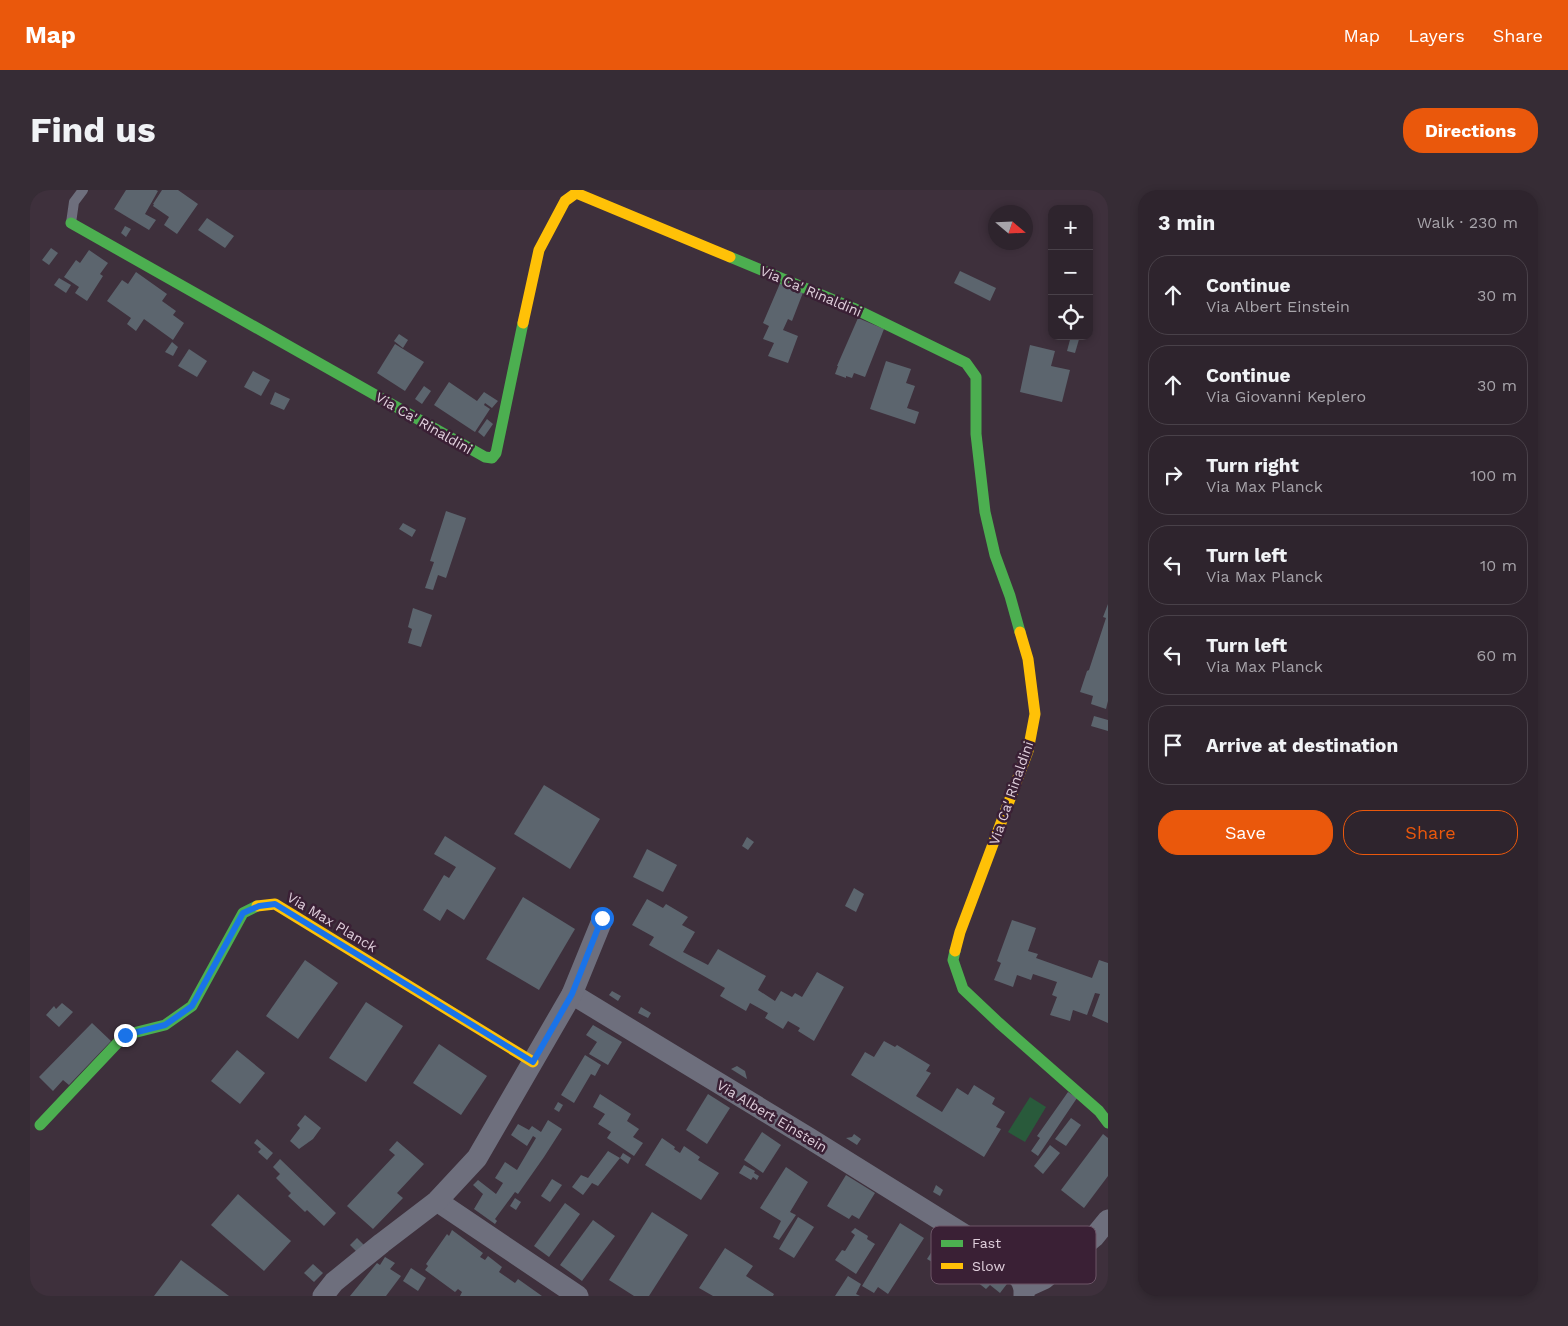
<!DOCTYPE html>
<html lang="en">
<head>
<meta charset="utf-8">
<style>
  body { margin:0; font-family:"Work Sans",sans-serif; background:#362c35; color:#f1f3f6 }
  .controls { position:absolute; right:15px; top:15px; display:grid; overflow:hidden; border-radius:10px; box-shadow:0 2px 8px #0003 }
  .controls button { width:45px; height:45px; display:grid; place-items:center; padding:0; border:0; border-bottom:1px solid #494149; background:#2e242d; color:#f1f3f6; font:25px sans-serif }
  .compass { position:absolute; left:958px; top:15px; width:45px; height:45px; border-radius:50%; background:#2e242d; box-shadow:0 2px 8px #0003; rotate:109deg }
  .stop { position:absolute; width:15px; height:15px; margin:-11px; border:4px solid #1a73e8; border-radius:50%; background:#fff }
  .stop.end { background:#1a73e8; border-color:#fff; box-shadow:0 1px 5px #0008 }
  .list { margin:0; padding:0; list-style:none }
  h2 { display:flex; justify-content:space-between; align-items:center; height:65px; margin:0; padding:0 20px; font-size:21px }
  h2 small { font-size:16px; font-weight:400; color:#a7a4aa }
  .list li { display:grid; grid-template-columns:32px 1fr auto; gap:15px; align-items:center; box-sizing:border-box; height:80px; margin:0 10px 10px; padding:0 10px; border:1px solid #494149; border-radius:20px }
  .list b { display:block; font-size:19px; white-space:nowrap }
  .list p { margin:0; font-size:16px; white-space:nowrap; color:#a7a4aa }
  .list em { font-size:16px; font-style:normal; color:#a7a4aa }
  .actions { display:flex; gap:10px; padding:15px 20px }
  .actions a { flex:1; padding:11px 0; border:1px solid #ea580c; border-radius:20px; text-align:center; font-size:18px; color:#ea580c }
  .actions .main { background:#ea580c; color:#fff }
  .icon { flex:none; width:28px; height:28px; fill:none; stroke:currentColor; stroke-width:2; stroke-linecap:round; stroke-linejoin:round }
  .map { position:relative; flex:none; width:1078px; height:1106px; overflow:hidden; border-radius:20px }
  header { display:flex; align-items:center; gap:30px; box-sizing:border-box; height:70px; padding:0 25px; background:#ea580c; color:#fff }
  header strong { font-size:24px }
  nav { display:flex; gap:28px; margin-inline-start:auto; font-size:18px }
  .intro { display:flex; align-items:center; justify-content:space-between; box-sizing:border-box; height:120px; padding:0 30px }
  h1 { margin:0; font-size:35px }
  .button { padding:12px 22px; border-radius:20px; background:#ea580c; color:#fff; font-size:18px; font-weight:700 }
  main { display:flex; gap:30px; padding:0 30px }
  aside { flex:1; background:#2e242d; border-radius:20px; box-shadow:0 2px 8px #0003 }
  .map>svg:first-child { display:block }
</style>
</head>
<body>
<header>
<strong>Map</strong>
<nav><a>Map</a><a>Layers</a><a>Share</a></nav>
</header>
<div class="intro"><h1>Find us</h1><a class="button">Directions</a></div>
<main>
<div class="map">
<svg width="1078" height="1106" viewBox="0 0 1078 1106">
  <rect width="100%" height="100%" fill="#3e303c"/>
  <polygon fill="#295a3b" points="1000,907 1016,917 995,952 978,942"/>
  <g fill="#5c656e">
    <polygon points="96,0 126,0 128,1 115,24 126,30 119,40 84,19"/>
    <polygon points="132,0 148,0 168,14 147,44 134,35 139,27 123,16 124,14 123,14"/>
    <polygon points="177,28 204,46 195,58 168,40"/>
    <polygon points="95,36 101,39 96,47 91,43"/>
    <polygon points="21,58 28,63 19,75 12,70"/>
    <polygon points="59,60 78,73 70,84 73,86 57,111 45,103 49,97 34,87 46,70 50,73"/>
    <polygon points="930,81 966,98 960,111 924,93"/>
    <polygon points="106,82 137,104 132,111 146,121 143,125 154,133 143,150 114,129 106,141 97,134 101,128 77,111 92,90 98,94"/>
    <polygon points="29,88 41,95 36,103 24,95"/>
    <polygon points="751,91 774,100 762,131 758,129 753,140 768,146 758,173 738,166 744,153 733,149 739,136 733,133"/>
    <polygon points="828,128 854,139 835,187 824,183 822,188 816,186 816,188 805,184 808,176 807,176"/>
    <polygon points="369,144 378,150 373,158 364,151"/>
    <polygon points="1041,146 1050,146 1045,163 1037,161"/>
    <polygon points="142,152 148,157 143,166 135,162"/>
    <polygon points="365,154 394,172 375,201 347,183"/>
    <polygon points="1000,155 1025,161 1021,176 1040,180 1032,212 990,202"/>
    <polygon points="159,159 177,171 167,187 148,176"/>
    <polygon points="856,171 881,179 876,193 885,196 877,218 889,222 885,234 840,219"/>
    <polygon points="223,181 240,190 231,206 214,197"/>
    <polygon points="419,192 447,211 454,202 468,211 462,218 455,213 454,215 460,219 445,242 404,215"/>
    <polygon points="394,196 401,201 392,214 385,209"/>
    <polygon points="245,202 260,209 254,220 240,214"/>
    <polygon points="457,229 463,234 454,247 448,242"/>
    <polygon points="416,321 436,328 416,388 408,385 403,400 395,398 404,372 400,371"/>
    <polygon points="373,333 386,340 382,347 369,339"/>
    <polygon points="1078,414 1078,511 1076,519 1061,514 1063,506 1050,502 1057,481 1059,480 1076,428 1073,427"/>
    <polygon points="383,418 402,425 391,457 378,453 382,439 378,437"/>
    <polygon points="1064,526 1078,530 1078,541 1061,536"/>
    <polygon points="514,595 570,629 540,679 484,644"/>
    <polygon points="415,646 466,678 434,730 417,719 410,731 393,720 414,685 419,688 426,677 404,664"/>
    <polygon points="717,647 724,652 718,660 712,656"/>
    <polygon points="617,659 647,675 633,702 603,687"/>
    <polygon points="824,698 834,704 826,722 815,716"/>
    <polygon points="493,707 545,739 509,800 456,769"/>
    <polygon points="617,709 633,718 636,714 658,727 652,735 665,742 653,762 678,775 688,759 736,786 728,800 745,811 751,801 762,807 765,803 772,807 787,782 814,797 784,851 768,841 770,838 758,831 753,839 735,828 738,823 720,813 716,821 690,806 695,798 619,755 624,747 602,735"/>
    <polygon points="982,730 1006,738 998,761 1008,764 1006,768 1062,788 1069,770 1078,773 1078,833 1062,826 1070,804 1065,803 1057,825 1043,820 1040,831 1020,825 1027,807 1022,805 1027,792 1003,784 1001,790 987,785 983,797 964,790 971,773 967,771"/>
    <polygon points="275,770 308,793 268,849 236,826"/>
    <polygon points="582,801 591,806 588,811 579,805"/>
    <polygon points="336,812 373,836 336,892 299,868"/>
    <polygon points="32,813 43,822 29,837 16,825 24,816 26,819"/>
    <polygon points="611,817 621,823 618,828 608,823"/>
    <polygon points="62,833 81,851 39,895 33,890 23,901 9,887"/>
    <polygon points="563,835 592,852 578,875 559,864 567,852 556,845"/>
    <polygon points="854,851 865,857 867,855 900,875 896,881 901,883 886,906 912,922 927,898 938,905 944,895 965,908 962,914 975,922 966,937 971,939 954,967 821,885 835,862 844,867"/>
    <polygon points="409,854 457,886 431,925 383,893"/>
    <polygon points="207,860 235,883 210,914 181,891"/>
    <polygon points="555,865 571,875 565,886 561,884 544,913 531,905"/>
    <polygon points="707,876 715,881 717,889 701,879"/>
    <polygon points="1038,902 1047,908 1008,966 1001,961 1010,948 1007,946"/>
    <polygon points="570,904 601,924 597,931 609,939 603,947 613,953 604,966 577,948 581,942 568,934 575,924 563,917"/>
    <polygon points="678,904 700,918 677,954 656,940"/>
    <polygon points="528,912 533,915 529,922 524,919"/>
    <polygon points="275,925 291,938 283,949 269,959 260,951 270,938 267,935"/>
    <polygon points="1041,928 1051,935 1036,956 1025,949"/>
    <polygon points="518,930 532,939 514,967 488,1004 485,1002 465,1029 467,1031 465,1034 444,1019 453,1004 443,995 448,990 466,1004 473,993 465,988 475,972 487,980 506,948 503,946 497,956 481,945 488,934 499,940 502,936 511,942"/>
    <polygon points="732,942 751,955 733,983 714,970"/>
    <polygon points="824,944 831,949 827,955 816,948 822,947"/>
    <polygon points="1073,944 1078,948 1078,986 1054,1018 1031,1000"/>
    <polygon points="632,948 645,957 644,959 650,963 654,956 670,967 668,970 689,983 671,1010 615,975"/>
    <polygon points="227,949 243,963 237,970 228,962 231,959 224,953"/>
    <polygon points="367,951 394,974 367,1003 373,1008 343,1039 317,1016 365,965 359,960"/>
    <polygon points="1020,955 1030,963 1013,984 1004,976"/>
    <polygon points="578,961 590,968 568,996 562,993 553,1005 542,997 551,985 558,988"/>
    <polygon points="593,963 601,968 598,974 590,968"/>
    <polygon points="250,969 306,1023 294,1036 277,1020 275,1022 258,1006 261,1003 246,988 250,984 243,977"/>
    <polygon points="714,975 725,981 724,983 729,986 727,990 723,987 721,990 709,983"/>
    <polygon points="756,977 778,992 760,1022 766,1025 749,1050 743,1047 751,1031 730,1018"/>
    <polygon points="816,985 845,1003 829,1029 822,1025 819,1029 797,1016"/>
    <polygon points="522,989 532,995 520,1012 511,1006"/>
    <polygon points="906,995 913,1000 910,1006 903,1002"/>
    <polygon points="208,1004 261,1051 234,1081 181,1035"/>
    <polygon points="485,1008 491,1012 486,1020 480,1016"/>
    <polygon points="535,1013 550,1024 519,1067 504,1056"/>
    <polygon points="622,1022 658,1045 619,1106 604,1106 579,1090"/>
    <polygon points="768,1027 784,1037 764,1068 749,1059"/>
    <polygon points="563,1030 585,1046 552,1091 530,1075"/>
    <polygon points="870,1033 894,1048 858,1104 848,1097 844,1103 832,1096"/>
    <polygon points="825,1038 838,1046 837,1049 845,1054 826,1084 805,1070 812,1060 815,1061 825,1045 821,1042"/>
    <polygon points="422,1040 453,1063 450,1067 455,1070 458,1066 472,1077 469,1082 485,1093 488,1089 512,1106 430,1106 432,1102 428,1099 425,1102 395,1080 398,1076 396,1074 417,1044 419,1046"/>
    <polygon points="327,1048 337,1058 330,1065 320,1055"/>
    <polygon points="906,1055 923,1066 914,1079 897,1069"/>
    <polygon points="934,1056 980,1090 970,1103 960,1095 956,1099 937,1084 932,1089 922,1081 933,1067 928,1064"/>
    <polygon points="695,1058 723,1076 716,1086 744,1104 743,1106 683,1106 669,1098"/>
    <polygon points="355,1067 365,1073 360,1079 371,1086 356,1106 320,1106 347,1073 350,1075"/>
    <polygon points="151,1070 199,1106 124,1106"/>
    <polygon points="283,1074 293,1083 284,1092 274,1083"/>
    <polygon points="381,1078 396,1088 388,1101 373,1091"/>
    <polygon points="818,1086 831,1094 826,1104 830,1106 805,1106"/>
  </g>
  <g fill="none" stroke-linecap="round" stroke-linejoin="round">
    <polyline stroke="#6e6f7d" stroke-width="10" points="41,33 44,12 53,0"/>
    <g stroke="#6e6f7d" stroke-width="21">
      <polyline points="542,804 779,948 938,1047 984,1083 991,1090 994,1098 994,1106"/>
      <polyline points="407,1011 548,1106"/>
      <polyline points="994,1098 1014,1089 1064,1047 1078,1030"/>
      <polyline points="293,1106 304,1092 352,1053 407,1011 447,968 542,804 573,728"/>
    </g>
    <g stroke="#4caf50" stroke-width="11">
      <polyline points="41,33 455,267 462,268 466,263 493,133"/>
      <polyline points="700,67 823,118 936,173 946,187 946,244 955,322 965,365 980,406 990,442"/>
      <polyline points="925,761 923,770 933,799 969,833 1069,921 1078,933"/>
      <polyline points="10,935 95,845 135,835 162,816 213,723 227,716"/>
    </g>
    <g stroke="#ffc107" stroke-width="11">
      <polyline points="493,133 509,60 535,11 546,3 700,67"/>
      <polyline points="227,716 245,714 503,872"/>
      <polyline points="925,761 930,742 998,561 1005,524 998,469 990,442"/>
    </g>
  </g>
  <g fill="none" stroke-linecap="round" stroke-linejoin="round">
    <polyline stroke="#1a73e8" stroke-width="6" points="95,845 135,835 162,816 213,723 229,716 245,714 503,872 542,804 572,728"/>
  </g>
  <g text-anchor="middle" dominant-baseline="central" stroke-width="5" stroke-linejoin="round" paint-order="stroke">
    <g font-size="14" fill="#e0cfdc" stroke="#3a2035">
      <text transform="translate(781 101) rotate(23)">Via Ca' Rinaldini</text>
      <text transform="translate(394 233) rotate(30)">Via Ca' Rinaldini</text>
      <text transform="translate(981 603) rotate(-71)">Via Ca' Rinaldini</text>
      <text transform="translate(302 732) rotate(31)">Via Max Planck</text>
      <text transform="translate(742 926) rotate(31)">Via Albert Einstein</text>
    </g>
  </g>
  <rect x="901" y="1036" width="165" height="58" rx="8" fill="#3a2035" stroke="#6c5567" stroke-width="1"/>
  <rect x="911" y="1050" width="22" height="7" fill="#4caf50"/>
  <rect x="911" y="1073" width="22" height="6" fill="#ffc107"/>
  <g font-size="14" fill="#e0cfdc">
    <text x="942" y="1058">Fast</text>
    <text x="942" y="1081">Slow</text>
  </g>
</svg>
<div class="controls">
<button>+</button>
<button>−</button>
<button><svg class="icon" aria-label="locate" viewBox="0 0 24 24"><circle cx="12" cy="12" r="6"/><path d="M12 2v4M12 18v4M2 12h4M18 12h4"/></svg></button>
</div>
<svg class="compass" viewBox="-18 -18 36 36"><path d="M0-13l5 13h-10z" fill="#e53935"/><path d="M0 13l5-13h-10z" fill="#a7a4aa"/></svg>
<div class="stop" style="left:572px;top:728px"></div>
<div class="stop end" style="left:95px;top:845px"></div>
</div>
<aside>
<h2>3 min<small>Walk · 230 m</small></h2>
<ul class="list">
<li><svg class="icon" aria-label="ahead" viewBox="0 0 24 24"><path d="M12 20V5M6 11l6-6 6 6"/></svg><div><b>Continue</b><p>Via Albert Einstein</p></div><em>30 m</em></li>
<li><svg class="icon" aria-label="ahead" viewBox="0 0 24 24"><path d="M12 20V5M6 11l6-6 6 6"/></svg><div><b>Continue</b><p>Via Giovanni Keplero</p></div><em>30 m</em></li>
<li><svg class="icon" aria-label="right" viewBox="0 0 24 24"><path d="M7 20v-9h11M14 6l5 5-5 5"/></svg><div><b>Turn right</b><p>Via Max Planck</p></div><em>100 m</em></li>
<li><svg class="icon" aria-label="left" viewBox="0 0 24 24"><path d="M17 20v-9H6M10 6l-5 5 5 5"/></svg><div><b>Turn left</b><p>Via Max Planck</p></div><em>10 m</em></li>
<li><svg class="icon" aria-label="left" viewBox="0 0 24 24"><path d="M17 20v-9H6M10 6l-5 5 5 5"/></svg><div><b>Turn left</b><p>Via Max Planck</p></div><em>60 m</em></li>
<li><svg class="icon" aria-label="arrive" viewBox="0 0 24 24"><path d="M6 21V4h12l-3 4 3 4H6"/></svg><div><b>Arrive at destination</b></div></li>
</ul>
<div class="actions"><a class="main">Save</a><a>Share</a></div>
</aside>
</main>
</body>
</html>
